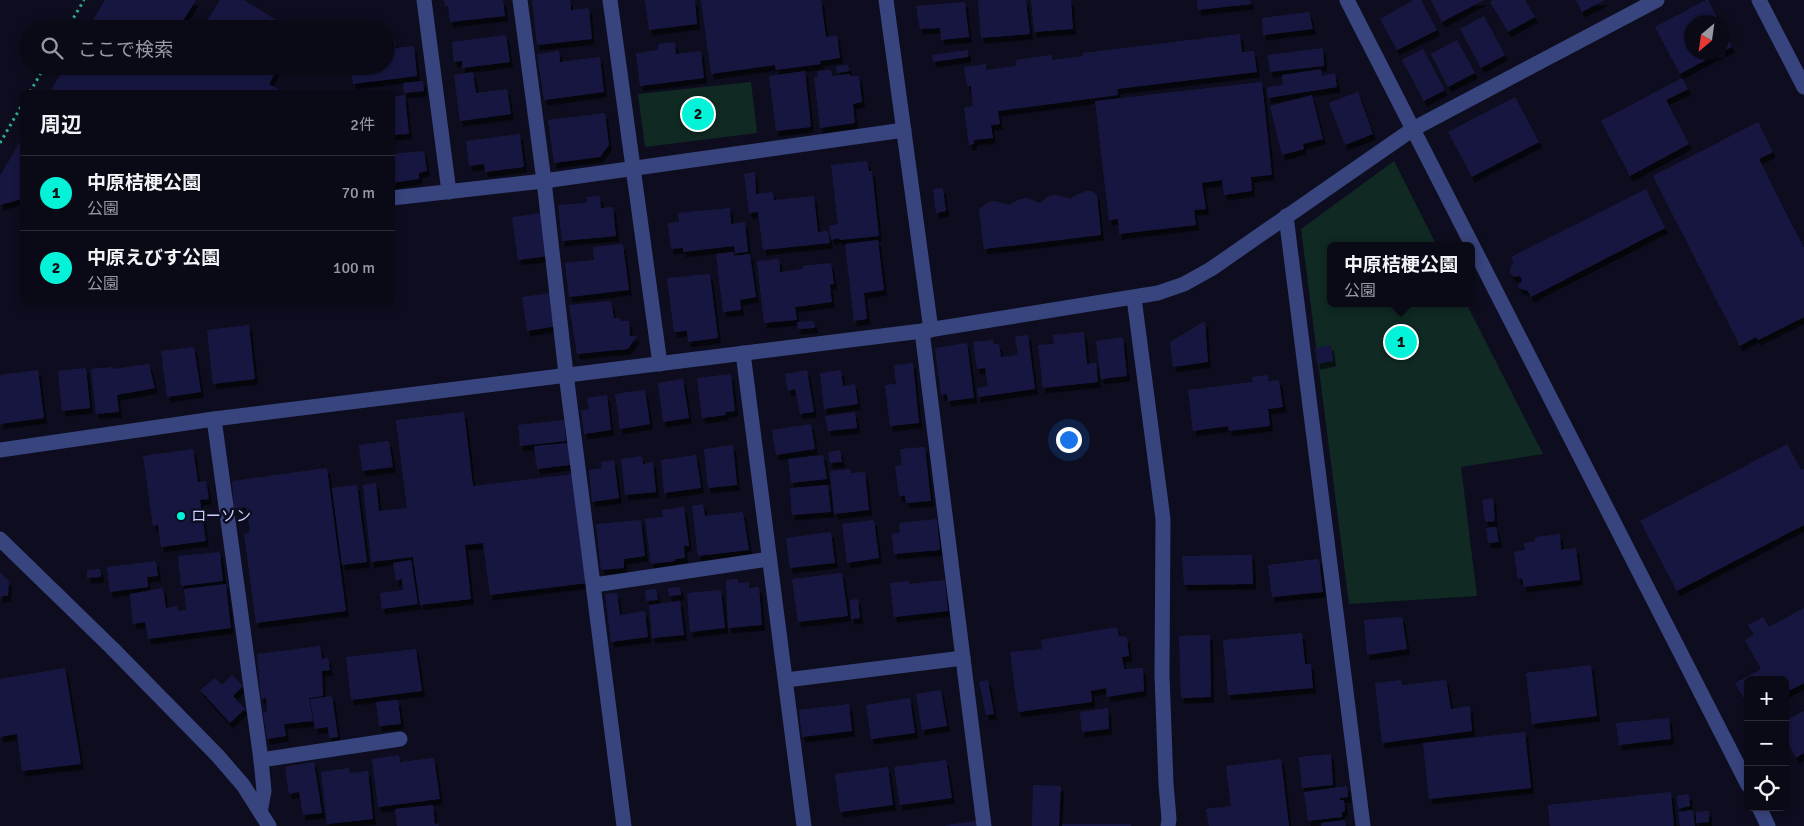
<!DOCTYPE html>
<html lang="ja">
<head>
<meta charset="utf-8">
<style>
  body { margin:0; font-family:Signika,"Noto Sans JP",sans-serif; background:#181824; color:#f1f3f6 }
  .controls { position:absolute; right:15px; bottom:15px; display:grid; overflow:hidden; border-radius:8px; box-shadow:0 2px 8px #0003 }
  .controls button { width:45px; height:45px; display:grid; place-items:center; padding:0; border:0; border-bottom:1px solid #2a2b36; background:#0a0a17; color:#f1f3f6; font:25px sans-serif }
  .compass { position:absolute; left:1684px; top:15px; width:45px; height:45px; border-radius:50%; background:#0a0a17; box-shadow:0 2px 8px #0003; rotate:209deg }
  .you { position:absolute; left:1068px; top:439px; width:18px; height:18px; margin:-12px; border:4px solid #fff; border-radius:50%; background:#1a73e8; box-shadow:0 0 0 8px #1a73e833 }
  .badge { display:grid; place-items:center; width:32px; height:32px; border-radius:50%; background:#04f2d7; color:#111; font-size:16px; font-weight:700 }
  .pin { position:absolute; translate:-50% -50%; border:2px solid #fff; box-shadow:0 1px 5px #0006 }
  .popup { position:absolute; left:1327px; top:242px; width:148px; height:65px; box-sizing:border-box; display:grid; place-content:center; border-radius:8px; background:#0a0a17; filter:drop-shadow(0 1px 4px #0005); font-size:16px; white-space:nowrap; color:#999aa1 }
  .popup b { font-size:19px; color:#f1f3f6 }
  .popup::after { content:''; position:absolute; left:50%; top:100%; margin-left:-10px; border:10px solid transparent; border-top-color:#0a0a17 }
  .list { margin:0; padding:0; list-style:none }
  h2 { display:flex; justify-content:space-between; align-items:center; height:65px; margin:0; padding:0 20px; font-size:21px }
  h2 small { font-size:16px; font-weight:400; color:#999aa1 }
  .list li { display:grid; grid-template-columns:32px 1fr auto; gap:15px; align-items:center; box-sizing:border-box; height:75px; padding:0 20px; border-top:1px solid #2a2b36 }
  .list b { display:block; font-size:19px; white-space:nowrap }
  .list p { margin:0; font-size:16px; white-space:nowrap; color:#999aa1 }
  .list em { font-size:16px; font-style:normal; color:#999aa1 }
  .icon { flex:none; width:28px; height:28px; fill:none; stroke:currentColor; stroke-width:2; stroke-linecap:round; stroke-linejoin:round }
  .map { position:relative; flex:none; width:1804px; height:826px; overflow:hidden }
  .search { position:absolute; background:#0a0a17; box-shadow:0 2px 8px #0003; left:20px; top:20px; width:375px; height:55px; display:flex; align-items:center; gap:12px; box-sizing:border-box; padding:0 18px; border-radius:28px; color:#999aa1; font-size:19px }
  .panel { position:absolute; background:#0a0a17; box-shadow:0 2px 8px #0003; left:20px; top:90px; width:375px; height:215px; border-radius:8px }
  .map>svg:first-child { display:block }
</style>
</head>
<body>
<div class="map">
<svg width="1804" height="826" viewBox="0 0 1804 826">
  <defs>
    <filter id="shadow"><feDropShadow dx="3" dy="5.5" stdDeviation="0" flood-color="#0009"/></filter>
  </defs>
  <rect width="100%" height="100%" fill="#0d0d1f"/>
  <g fill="#102923">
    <polygon points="751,82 757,133 645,147 638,94"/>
    <polygon points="1394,161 1437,246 1331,246 1331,303 1466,303 1543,454 1461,467 1477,596 1349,604 1301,229"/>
  </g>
  <g fill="#19193f" filter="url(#shadow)">
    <polygon points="105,0 196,0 178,29 88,29"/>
    <polygon points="220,0 244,0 291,29 202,29"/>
    <polygon points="444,0 503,0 505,16 450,22 448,6 445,6"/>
    <polygon points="532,0 570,0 571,10 589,8 592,39 537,45"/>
    <polygon points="645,0 695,0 697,24 649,30"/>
    <polygon points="701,0 821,0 826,37 837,35 840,58 820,61 821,64 776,70 775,65 711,74"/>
    <polygon points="978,0 1026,0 1030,34 981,38"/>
    <polygon points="1031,0 1071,0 1073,29 1034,32"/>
    <polygon points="1197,0 1250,0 1251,4 1198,10"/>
    <polygon points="1414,0 1421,0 1437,30 1397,50 1380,19"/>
    <polygon points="1431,0 1484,0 1442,22"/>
    <polygon points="1494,0 1525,0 1535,17 1508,32 1490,2"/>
    <polygon points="1576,0 1605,0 1582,12"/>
    <polygon points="1706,0 1708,0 1719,22 1692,22 1692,52 1721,52 1680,74 1655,27"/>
    <polygon points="965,2 969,37 941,40 940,28 920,29 916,6"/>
    <polygon points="1309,12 1313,29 1263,35 1262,18"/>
    <polygon points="1484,16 1505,55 1481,68 1460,29"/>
    <polygon points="1722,26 1732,47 1722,52"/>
    <polygon points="1240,34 1242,52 1254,51 1257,72 1117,89 1118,95 998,111 1000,124 991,125 993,138 974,140 974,144 969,145 964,108 973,106 971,86 967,86 964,67 986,64 986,70 1016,66 1016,60 1052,55 1052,60 1083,56 1083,53"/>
    <polygon points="506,35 510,62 462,68 462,61 454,62 452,42"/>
    <polygon points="395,40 396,48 414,46 417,76 353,84 350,66 386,66 386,41"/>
    <polygon points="1457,40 1475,73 1448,87 1431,54"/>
    <polygon points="675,42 676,54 701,51 704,78 640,86 636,53 658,50 658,44"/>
    <polygon points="1323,48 1324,66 1270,72 1268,55"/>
    <polygon points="1423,49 1445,90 1424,101 1402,60"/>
    <polygon points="968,50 968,57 933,62 932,55"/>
    <polygon points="559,51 560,62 600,57 604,92 544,100 537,54"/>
    <polygon points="848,65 849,71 837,73 836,66"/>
    <polygon points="65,66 279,66 269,84 283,92 50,92"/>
    <polygon points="1321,69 1322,76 1335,73 1337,87 1268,98 1267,87 1283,85 1282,75"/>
    <polygon points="831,70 832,76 850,74 850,76 859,76 862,102 853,104 855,123 820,128 814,77 818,76 817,71"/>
    <polygon points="805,71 811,127 776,131 769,76"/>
    <polygon points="473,72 476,93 507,89 511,114 460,121 454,75"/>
    <polygon points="1682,78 1688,89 1666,100 1689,144 1630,176 1601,121"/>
    <polygon points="423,81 424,91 404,93 403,83"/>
    <polygon points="1262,82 1272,175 1251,177 1252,191 1224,195 1222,180 1202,183 1206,209 1194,210 1196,225 1119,234 1118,219 1109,220 1095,101"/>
    <polygon points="1358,92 1373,134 1345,145 1329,103"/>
    <polygon points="405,95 409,134 392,135 392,97"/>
    <polygon points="1312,95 1323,139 1303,144 1304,149 1282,155 1270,106"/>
    <polygon points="1515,97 1539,142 1472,177 1448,132"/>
    <polygon points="605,113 609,145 600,157 554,163 548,120"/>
    <polygon points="1758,122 1773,152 1759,159 1804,248 1804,317 1758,340 1756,337 1740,346 1653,176"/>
    <polygon points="520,134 524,167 485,172 484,164 469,166 466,141"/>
    <polygon points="22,138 22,199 0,205 0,176"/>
    <polygon points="424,151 427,171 419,173 419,179 392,183 392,154"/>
    <polygon points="867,161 869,171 872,171 879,236 840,240 839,238 831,240 829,226 838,224 831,165"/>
    <polygon points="755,172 756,194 773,192 774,200 814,196 818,232 828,231 830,243 763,250 758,212 749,213 744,174"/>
    <polygon points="943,188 946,211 936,213 933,189"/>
    <polygon points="1646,189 1665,228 1531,297 1528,291 1519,288 1518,285 1522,281 1520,276 1514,277 1510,273 1511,266 1514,264 1511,257"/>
    <polygon points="1086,191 1092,191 1097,195 1101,235 984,249 979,209 989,202 995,201 1009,205 1020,199 1027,198 1040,203 1049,196 1056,195 1071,199 1074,196"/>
    <polygon points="600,196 601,208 613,207 616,236 562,241 558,205 587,203 587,197"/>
    <polygon points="730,208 731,224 745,222 748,252 735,253 734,246 683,252 683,248 671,249 668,223 679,222 678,213"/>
    <polygon points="542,213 548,256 518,260 512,217"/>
    <polygon points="878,240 884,290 864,293 867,319 854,321 845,244"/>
    <polygon points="623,244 629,290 569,297 565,263 594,260 593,247"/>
    <polygon points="733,252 734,256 750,254 756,297 740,300 741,310 723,312 716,254"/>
    <polygon points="779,259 780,272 803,269 803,266 831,263 834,284 830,285 832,302 795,307 797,320 764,323 757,261"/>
    <polygon points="710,274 718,338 688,342 687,331 674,332 667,278"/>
    <polygon points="552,293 557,326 527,331 522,297"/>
    <polygon points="611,301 614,318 620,318 621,321 629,321 630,336 637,336 628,349 577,354 569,305"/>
    <polygon points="814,321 815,328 798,329 797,322"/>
    <polygon points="1205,321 1208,362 1173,367 1170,342"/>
    <polygon points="249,325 255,379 213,384 207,330"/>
    <polygon points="1084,332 1087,364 1096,363 1098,382 1043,388 1038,345 1054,344 1053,335"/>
    <polygon points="1028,335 1035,389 978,397 977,388 988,386 985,368 977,369 973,342 993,340 994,344 999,344 1001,357 1018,355 1015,337"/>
    <polygon points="1123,337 1127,376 1101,379 1096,341"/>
    <polygon points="967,343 974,398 948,401 947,394 941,395 935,348"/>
    <polygon points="1331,345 1333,361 1317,364 1315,348"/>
    <polygon points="194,347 201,392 167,397 161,351"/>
    <polygon points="913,363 919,423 890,426 885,385 896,384 894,365"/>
    <polygon points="149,364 155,388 117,395 119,412 96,414 91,369 113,367 113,369"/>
    <polygon points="86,368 90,408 62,411 58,371"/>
    <polygon points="38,370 44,418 0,424 0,375"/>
    <polygon points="807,370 814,412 800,414 795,389 788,391 785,374"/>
    <polygon points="841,370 843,386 855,384 858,404 824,409 820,373"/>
    <polygon points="731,374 735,411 725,412 726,415 702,418 697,378"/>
    <polygon points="1268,375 1268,381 1279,380 1283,407 1268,409 1270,426 1229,431 1228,426 1193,431 1188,390 1253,382 1252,377"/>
    <polygon points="683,379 689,418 663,422 658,383"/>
    <polygon points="645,390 650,424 620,429 615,394"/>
    <polygon points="607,395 611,430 584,434 581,410 589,410 587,398"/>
    <polygon points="464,412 473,486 575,474 587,583 490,595 483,543 465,545 471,599 420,605 413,557 371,562 363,485 376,483 379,511 407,508 396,420"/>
    <polygon points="855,412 857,428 828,431 825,416"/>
    <polygon points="564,420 566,441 520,446 518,425"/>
    <polygon points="811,424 815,449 776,455 772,430"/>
    <polygon points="389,441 393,467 362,471 359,445"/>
    <polygon points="568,443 570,465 537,469 534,446"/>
    <polygon points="1787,444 1801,470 1804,469 1804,525 1677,591 1640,521"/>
    <polygon points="733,445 737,485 708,488 704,449"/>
    <polygon points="925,447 931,501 906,503 905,496 899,496 895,466 902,465 900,449"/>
    <polygon points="193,449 198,482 206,481 209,499 200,500 206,541 161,547 158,525 153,526 143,456"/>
    <polygon points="840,450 842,462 830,463 828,452"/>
    <polygon points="696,455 701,488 664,493 661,460"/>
    <polygon points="823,455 827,479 791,483 788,459"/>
    <polygon points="642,456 643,464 653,462 656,492 625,495 621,459"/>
    <polygon points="614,460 619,498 592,502 589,470 602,468 601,462"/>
    <polygon points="327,468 346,611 256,623 244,534 250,532 246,507 234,509 232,481"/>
    <polygon points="850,469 851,473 865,472 869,510 834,514 830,471"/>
    <polygon points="357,485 367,562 342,565 332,488"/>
    <polygon points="828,485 831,512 792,515 790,488"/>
    <polygon points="1493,498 1495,521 1485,522 1482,500"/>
    <polygon points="703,504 705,516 743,512 749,550 698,556 692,506"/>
    <polygon points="684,507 689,546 684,546 685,558 675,559 675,561 651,564 645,519 663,517 662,510"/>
    <polygon points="937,519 940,550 894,554 892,534 900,532 899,523"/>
    <polygon points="641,520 645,556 624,559 624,568 601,570 596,524"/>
    <polygon points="874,520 879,558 847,563 842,524"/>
    <polygon points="1496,527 1499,542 1488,543 1486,528"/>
    <polygon points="831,532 835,563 790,568 786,538"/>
    <polygon points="1560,534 1561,550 1576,548 1580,580 1524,587 1522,578 1518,579 1514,552 1525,550 1524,543 1535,541 1535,537"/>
    <polygon points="220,552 223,581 181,586 178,556"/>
    <polygon points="1252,555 1253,584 1184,585 1182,556"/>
    <polygon points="1319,559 1323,592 1272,597 1268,565"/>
    <polygon points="411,560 418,604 382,609 380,593 403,590 402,579 396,581 393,563"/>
    <polygon points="156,561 158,576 147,577 148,587 110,592 107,567"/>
    <polygon points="100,569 101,577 87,578 87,570"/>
    <polygon points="0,572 9,582 8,596 2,596 0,599"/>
    <polygon points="842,573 848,616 798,622 792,579"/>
    <polygon points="738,579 738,583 749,582 749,588 759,587 762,625 728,628 726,580"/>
    <polygon points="945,580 948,611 894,617 890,583 909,581 909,584"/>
    <polygon points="226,584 231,628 148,639 145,622 133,624 130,594 163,588 166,608 177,606 178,611 186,610 184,589"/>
    <polygon points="680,587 681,595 669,596 668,588"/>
    <polygon points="656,589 658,600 646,601 645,590"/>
    <polygon points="721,590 725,628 690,632 687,593"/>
    <polygon points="617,593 620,615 645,611 648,637 611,642 605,594"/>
    <polygon points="858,599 860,618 851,619 850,600"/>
    <polygon points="680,601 684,635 652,638 649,605"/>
    <polygon points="1804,608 1804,683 1785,693 1785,680 1748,680 1748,706 1735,683 1761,669 1745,640 1754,635 1748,625 1763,617 1769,627"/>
    <polygon points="1402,617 1407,649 1367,655 1364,620"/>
    <polygon points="1117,627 1119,636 1127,637 1129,656 1122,657 1124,669 1143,668 1144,691 1107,697 1106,688 1091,691 1092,702 1018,712 1010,652 1042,649 1041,640"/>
    <polygon points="1302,633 1305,664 1311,664 1313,688 1228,695 1223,640"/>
    <polygon points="1210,635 1211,697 1181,698 1179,636"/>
    <polygon points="320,646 322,659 328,658 330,670 322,671 323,696 309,698 313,721 284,724 286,736 267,739 263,713 267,712 266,698 261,699 257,654"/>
    <polygon points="416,649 422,691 351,700 346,657"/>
    <polygon points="1591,665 1597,716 1532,724 1526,673"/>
    <polygon points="65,668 81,764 22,771 17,734 0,737 0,679"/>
    <polygon points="232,675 243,686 233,696 245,709 230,723 200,690 215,678 222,685"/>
    <polygon points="988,680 994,714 986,715 979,682"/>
    <polygon points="1401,680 1402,685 1446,680 1451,709 1470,706 1472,731 1382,743 1375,683"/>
    <polygon points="941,690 947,726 922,730 916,694"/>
    <polygon points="332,696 338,737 329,738 328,727 315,729 310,699"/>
    <polygon points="910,698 915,733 871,739 866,705"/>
    <polygon points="398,700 401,724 379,726 376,702"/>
    <polygon points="849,704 852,731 802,737 799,710"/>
    <polygon points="1108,708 1109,729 1082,732 1080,712"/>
    <polygon points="1804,711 1804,753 1796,758 1785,736 1785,721"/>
    <polygon points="1669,718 1671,739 1619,745 1616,723"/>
    <polygon points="1525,732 1531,788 1429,799 1423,743"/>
    <polygon points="1331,754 1333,785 1302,788 1299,757"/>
    <polygon points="399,755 400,762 434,758 440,799 378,807 372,759"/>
    <polygon points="1281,759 1289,826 1209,826 1206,809 1231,806 1226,766"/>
    <polygon points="946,760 952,798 900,805 894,767"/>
    <polygon points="314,762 322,813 303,815 299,792 289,794 285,767"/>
    <polygon points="888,767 893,805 840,812 835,774"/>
    <polygon points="349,768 350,773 368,771 373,819 327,824 321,772"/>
    <polygon points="1033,785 1061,786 1059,826 1032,826"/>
    <polygon points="1347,786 1348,797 1340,798 1340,800 1344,800 1345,811 1342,812 1342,817 1308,821 1304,792"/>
    <polygon points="1671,792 1674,826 1550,826 1548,805"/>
    <polygon points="1689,794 1690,806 1678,809 1677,796"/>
    <polygon points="433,805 435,824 439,823 439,826 397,826 395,809"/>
    <polygon points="1693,810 1695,826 1680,826 1678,812"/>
    <polygon points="1709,811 1709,822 1696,823 1696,812"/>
    <polygon points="1345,820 1346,826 1321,826 1321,823"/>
    <polygon points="976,821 976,826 946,826 946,825"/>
    <rect x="1062" y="824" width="69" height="2"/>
  </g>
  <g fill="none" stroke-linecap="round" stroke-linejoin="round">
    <g stroke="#2fae8c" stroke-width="3" stroke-dasharray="2.5 4" stroke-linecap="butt">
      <polyline points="67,29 84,0"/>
      <polyline points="30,92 45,66"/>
      <polyline points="0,143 22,105"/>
    </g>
    <g stroke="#38447d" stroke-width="15">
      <polyline points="424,0 449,192"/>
      <polyline points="520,0 544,181 566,374 624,826"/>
      <polyline points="610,0 660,364"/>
      <polyline points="886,0 931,330"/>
      <polyline points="1347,0 1748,785"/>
      <polyline points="1759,0 1804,87"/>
      <polyline points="392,198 544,181 904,130"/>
      <polyline points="1286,216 1363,826"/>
      <polyline points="1134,298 1163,519 1162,675 1166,784 1169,819 1168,826"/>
      <polyline points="922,331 984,826"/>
      <polyline points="743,353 804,826"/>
      <polyline points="214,419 261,760 264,791 260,812"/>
      <polyline points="0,450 214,419 922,331 1158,293 1184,284 1211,269 1413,129 1657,0"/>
      <polyline points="0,539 112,648 217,755 243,785 269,826"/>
      <polyline points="594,585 769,559"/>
      <polyline points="786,680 963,658"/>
      <polyline points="261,760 400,739"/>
      <polyline points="1759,807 1768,826"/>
    </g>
  </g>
  <circle fill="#04f2d7" stroke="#0d0d1f" stroke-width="2" cx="181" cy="516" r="5"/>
  <g text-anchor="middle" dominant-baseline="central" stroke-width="5" stroke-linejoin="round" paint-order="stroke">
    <g font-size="15" fill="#cbd0fe" stroke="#0d0d1f" text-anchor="start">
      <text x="191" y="516">ローソン</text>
    </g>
  </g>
</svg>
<div class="controls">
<button>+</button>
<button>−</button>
<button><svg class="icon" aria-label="locate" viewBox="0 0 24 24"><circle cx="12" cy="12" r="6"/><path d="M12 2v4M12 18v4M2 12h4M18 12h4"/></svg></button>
</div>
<svg class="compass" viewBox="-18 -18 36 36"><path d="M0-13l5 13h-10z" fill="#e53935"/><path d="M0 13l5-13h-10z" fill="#999aa1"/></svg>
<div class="you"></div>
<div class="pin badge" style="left:1401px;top:342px">1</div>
<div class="popup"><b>中原桔梗公園</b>公園</div>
<div class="pin badge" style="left:698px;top:114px">2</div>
<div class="search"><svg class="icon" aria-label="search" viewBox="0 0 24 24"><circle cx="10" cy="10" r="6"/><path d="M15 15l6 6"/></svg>ここで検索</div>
<section class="panel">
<h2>周辺<small>2件</small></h2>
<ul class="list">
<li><span class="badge">1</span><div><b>中原桔梗公園</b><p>公園</p></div><em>70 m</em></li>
<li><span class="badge">2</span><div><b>中原えびす公園</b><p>公園</p></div><em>100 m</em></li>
</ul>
</section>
</div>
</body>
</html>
